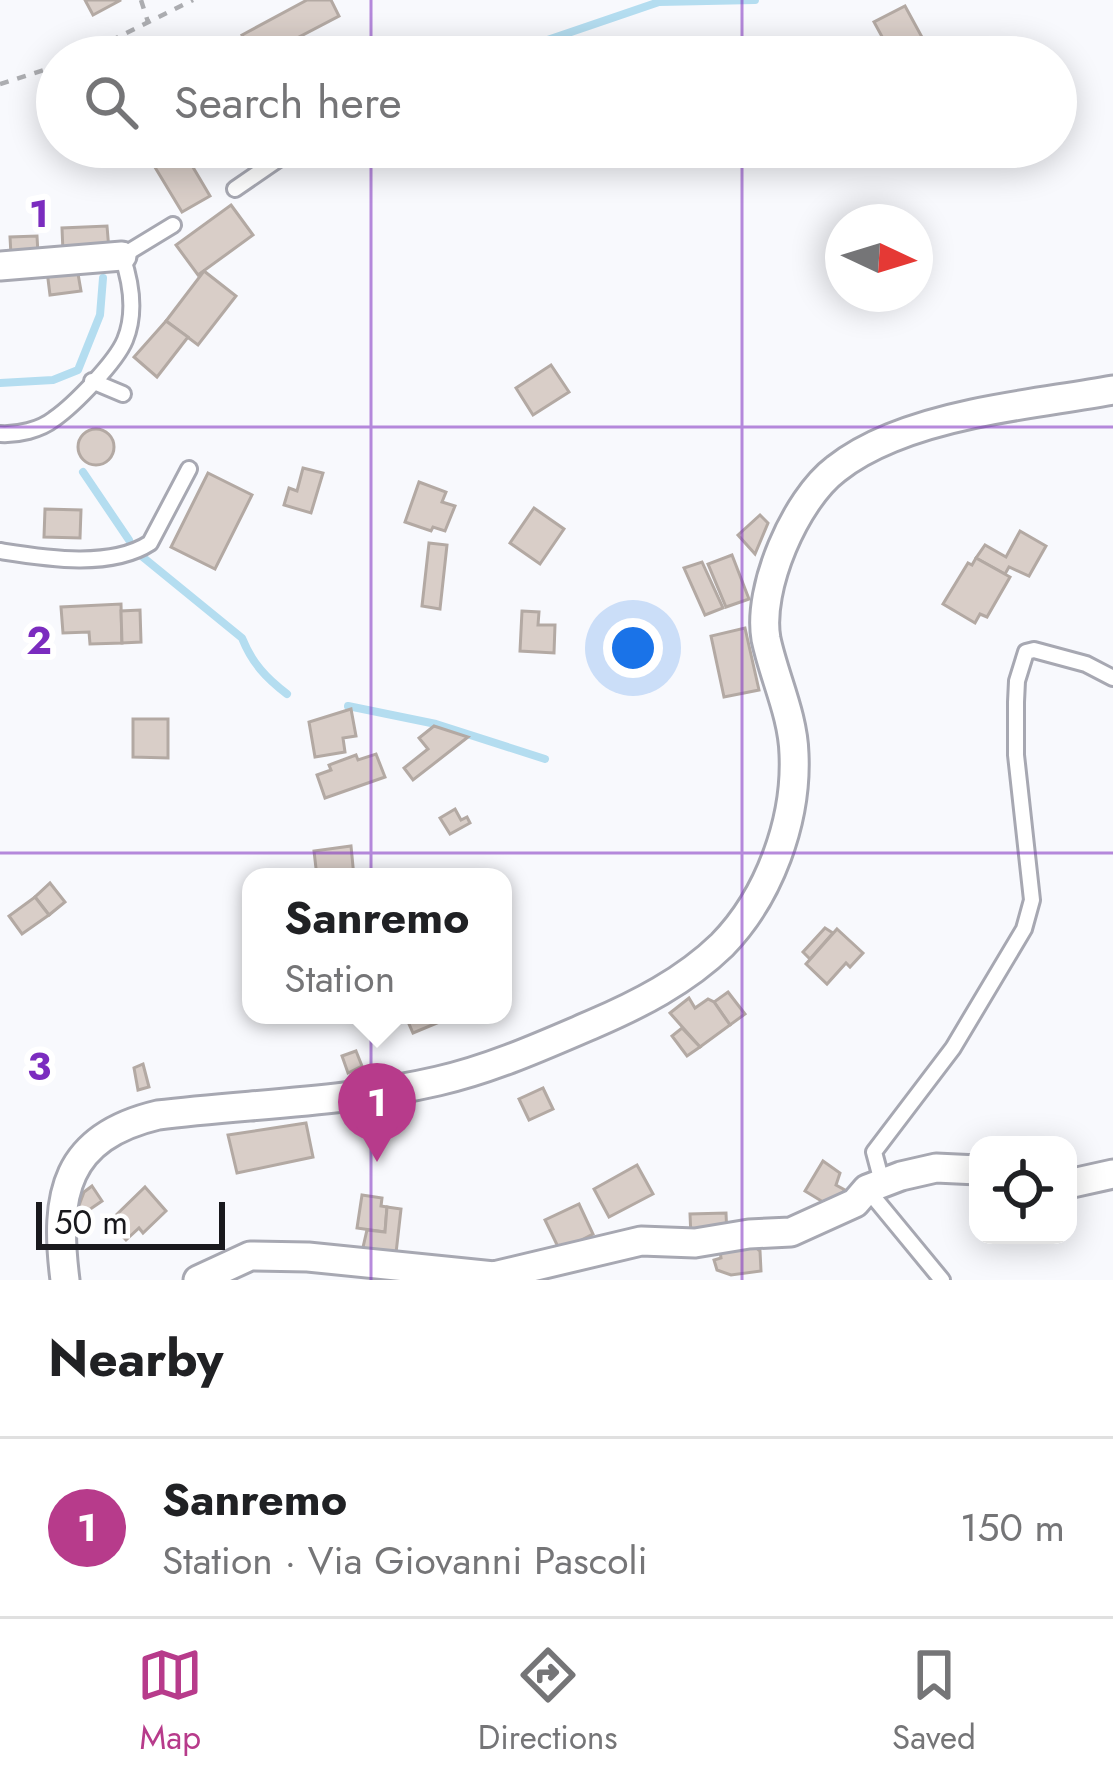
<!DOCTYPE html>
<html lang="en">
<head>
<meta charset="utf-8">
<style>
  body { margin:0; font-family:Jost,sans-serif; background:#f2f2f2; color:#202124 }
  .controls { position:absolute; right:36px; bottom:36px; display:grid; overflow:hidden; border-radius:24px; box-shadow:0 6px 30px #0003 }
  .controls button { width:108px; height:108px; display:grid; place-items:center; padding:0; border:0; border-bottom:3px solid #e0e0e0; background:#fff; color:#202124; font:60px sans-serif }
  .compass { position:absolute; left:825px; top:204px; width:108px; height:108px; border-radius:50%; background:#fff; box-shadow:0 6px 30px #0003; rotate:94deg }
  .scale { position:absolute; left:36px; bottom:30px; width:189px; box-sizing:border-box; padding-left:12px; border:6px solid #19191d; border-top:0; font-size:33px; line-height:42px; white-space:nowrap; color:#19191d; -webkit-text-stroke:9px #fff; paint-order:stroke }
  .you { position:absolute; left:633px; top:648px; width:42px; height:42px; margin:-30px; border:9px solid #fff; border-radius:50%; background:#1a73e8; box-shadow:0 0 0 18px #1a73e833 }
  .badge { display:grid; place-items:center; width:78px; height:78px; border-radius:50%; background:#b73b8b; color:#fff; font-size:39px; font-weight:700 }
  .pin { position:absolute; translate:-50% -99px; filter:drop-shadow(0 3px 6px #0008) }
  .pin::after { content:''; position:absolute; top:63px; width:42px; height:36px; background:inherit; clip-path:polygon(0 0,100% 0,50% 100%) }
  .popup { position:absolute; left:242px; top:868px; width:270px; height:156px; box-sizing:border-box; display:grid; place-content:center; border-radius:24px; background:#fff; filter:drop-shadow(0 3px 9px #0005); font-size:39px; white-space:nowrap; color:#757577 }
  .popup b { font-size:45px; color:#202124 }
  .popup::after { content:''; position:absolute; left:50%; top:100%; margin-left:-24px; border:24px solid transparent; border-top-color:#fff }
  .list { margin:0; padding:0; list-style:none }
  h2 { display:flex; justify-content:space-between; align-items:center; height:156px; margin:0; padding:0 48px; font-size:51px }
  h2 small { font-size:39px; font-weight:400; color:#757577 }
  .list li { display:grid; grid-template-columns:78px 1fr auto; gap:36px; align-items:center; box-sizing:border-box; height:180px; padding:0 48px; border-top:3px solid #e0e0e0 }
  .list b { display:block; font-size:45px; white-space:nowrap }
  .list p { margin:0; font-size:39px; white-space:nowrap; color:#757577 }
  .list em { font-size:39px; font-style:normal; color:#757577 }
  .icon { flex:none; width:66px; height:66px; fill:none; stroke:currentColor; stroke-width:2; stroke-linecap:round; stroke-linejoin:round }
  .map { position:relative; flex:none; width:1113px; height:1280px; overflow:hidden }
  .search { position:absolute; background:#fff; box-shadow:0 6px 30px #0003; left:36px; right:36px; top:36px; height:132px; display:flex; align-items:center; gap:30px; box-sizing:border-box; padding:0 42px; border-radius:66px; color:#757577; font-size:45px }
  .sheet { height:336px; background:#fff }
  nav { display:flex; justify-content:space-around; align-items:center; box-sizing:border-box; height:168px; border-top:3px solid #e0e0e0; background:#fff; font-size:33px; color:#757577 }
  nav a { display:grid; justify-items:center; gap:6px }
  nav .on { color:#b73b8b }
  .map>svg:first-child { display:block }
</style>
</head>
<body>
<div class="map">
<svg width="1113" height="1280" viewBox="0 0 1113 1280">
  <rect width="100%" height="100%" fill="#f8f9fd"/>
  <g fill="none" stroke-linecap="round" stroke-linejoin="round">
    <g stroke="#b4ddf0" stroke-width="8">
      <polyline points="498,57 659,2 755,0"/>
      <polyline points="0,383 53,380 78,370 100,315 103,278"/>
      <polyline points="83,472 129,540"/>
      <path d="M139 554 242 638C252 663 266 678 287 694"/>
      <polyline points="348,706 436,724 545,759"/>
    </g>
  </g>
  <g fill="#d9cec8" stroke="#b3a9a3" stroke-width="3">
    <polygon points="85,0 121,0 93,15"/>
    <polygon points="307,0 331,0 339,16 282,46 284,51 272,57 254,57 242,35"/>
    <polygon points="905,6 923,39 892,55 874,22"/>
    <polygon points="158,147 181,147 210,196 182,212 147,154"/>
    <polygon points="231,205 253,235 198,275 176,245"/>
    <polygon points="107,226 109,250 63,252 62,228"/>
    <polygon points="37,236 38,254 11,255 10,237"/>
    <polygon points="77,268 81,291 50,295 47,271"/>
    <polygon points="204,271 236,296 198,345 166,321"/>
    <polygon points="166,321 188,337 157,377 134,357"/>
    <polygon points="551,365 569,392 533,415 516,388"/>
    <circle cx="96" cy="447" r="18"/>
    <polygon points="303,468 323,473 311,513 284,505 289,488 297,491"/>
    <polygon points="208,473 252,495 215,569 171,547"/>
    <polygon points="419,482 446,492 442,502 455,506 445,531 433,527 431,531 405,522"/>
    <polygon points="534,508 564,529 540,564 510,543"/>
    <polygon points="45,509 81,510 80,538 44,537"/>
    <polygon points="760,515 768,523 755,554 738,535"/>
    <polygon points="1020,531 1046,546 1029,576 1009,567 1005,574 976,558 985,545 1006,557"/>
    <polygon points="429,543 447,545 440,609 422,606"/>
    <polygon points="732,555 749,599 726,607 708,564"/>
    <polygon points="976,558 1010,577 987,617 980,614 975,623 943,604 968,563 972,565"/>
    <polygon points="702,562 723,608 705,615 684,568"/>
    <polygon points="121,604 122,643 90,644 89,632 63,633 61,607"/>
    <polygon points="140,610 141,642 122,643 121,611"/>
    <polygon points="522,611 539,612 538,625 555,625 554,653 520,651"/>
    <polygon points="745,628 759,690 724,697 711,636"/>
    <polygon points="351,709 356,736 343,738 345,752 315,757 309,722"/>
    <polygon points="133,719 168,719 168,758 133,757"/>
    <polygon points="434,726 468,737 413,780 404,768 428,749 419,738"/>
    <polygon points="376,754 385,777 325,798 317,775 331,770 329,765 356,755 358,760"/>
    <polygon points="455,809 461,820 467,817 470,823 450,834 440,818"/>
    <polygon points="351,846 354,877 317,877 314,851"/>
    <polygon points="50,883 65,902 49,915 35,897"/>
    <polygon points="35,897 49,915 22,934 9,916"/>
    <polygon points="825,928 833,933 810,959 803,952"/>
    <polygon points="837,929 863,953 850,967 846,963 827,984 806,964"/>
    <polygon points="728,992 745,1014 730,1025 714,1002"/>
    <polygon points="689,998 695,1008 708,999 714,1002 730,1025 700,1047 670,1013"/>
    <polygon points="405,1015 456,1015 413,1033"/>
    <polygon points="682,1028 700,1047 687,1056 672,1036"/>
    <polygon points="356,1051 362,1066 348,1073 342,1056"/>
    <polygon points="143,1064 149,1087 138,1090 134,1068"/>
    <polygon points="543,1088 553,1109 529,1120 519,1099"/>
    <polygon points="396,1101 402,1120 383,1126 377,1107"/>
    <polygon points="306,1123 313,1157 237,1173 228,1135"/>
    <polygon points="823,1161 840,1173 836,1185 845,1190 828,1205 805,1191"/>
    <polygon points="637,1165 653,1194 609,1217 594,1189"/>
    <polygon points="92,1186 102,1201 83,1214 78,1208 84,1192"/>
    <polygon points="145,1187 166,1211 143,1233 139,1228 126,1240 109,1222"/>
    <polygon points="362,1195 382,1198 381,1206 387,1207 385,1232 357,1228"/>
    <polygon points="579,1204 593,1234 560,1251 545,1220"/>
    <polygon points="387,1207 401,1209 395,1262 361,1256 367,1230 385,1232"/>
    <polygon points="726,1213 727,1236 691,1237 690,1214"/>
    <polygon points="745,1238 760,1251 761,1271 731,1275 717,1270 714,1260 721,1258 719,1245"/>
  </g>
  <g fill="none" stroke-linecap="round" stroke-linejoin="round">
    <defs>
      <g id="service">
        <polyline points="235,189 296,147"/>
        <polyline points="92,381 123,394"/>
        <path d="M0 434C18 435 40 430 54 419 74 405 116 362 125 340 136 313 131 282 122 256L173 225"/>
        <path d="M0 551C45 558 110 569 150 543L189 469"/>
        <polyline points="882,1182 874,1152 953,1048 1024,929 1032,900 1016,755 1016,702 1017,681 1026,652 1034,650 1086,664 1113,678"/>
        <polyline points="867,1189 942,1280"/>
      </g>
      <g id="minor">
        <polyline points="0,266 122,256"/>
        <polyline points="1068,1184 1113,1174"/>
        <path d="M65 1280C54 1194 65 1137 158 1115 250 1104 348 1102 438 1081 491 1069 542 1046 591 1025 638 1005 685 981 722 945 769 897 797 821 794 754 793 715 774 677 766 639 757 589 795 500 836 469 851 457 874 445 891 438 959 410 1041 403 1113 390"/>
        <polyline points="198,1280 250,1256 308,1257 494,1276 641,1241 695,1243 749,1234 791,1232 855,1203 867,1189 901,1176 936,1168 978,1170"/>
      </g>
    </defs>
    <use href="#service" stroke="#a7a8b2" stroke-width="20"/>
    <use href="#minor" stroke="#a7a8b2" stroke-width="33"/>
    <g stroke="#acadb1" stroke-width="4.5" stroke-dasharray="9 9" stroke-linecap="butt">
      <polyline points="141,0 148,22"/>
      <polyline points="78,57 193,0"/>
      <polyline points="0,84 57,66"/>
    </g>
    <use href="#service" stroke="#fff" stroke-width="14"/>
    <use href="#minor" stroke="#fff" stroke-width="27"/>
  </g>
  <path fill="none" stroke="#7b2cbf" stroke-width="3" stroke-opacity="0.55" d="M371 0V57M742 0V57M371 147V1280M742 147V1280M0 427H1113M0 853H1113"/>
  <g font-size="39" text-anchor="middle" font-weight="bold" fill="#7b2cbf" stroke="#fff" stroke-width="12" stroke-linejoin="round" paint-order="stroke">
    <text x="39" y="227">1</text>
    <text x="39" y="654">2</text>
    <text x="39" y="1080">3</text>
  </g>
</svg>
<div class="controls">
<button><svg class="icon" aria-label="locate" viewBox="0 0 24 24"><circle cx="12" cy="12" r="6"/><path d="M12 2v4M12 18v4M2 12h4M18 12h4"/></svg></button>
</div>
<svg class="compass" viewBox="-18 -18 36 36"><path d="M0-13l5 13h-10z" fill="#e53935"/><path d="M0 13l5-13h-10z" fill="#757577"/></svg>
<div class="scale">50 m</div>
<div class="you"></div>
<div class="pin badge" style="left:377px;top:1162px">1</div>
<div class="popup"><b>Sanremo</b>Station</div>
<div class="search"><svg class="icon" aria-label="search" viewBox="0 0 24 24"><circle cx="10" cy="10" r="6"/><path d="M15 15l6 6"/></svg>Search here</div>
</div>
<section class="sheet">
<h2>Nearby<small></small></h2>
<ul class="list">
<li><span class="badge">1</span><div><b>Sanremo</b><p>Station · Via Giovanni Pascoli</p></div><em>150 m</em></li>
</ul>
</section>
<nav>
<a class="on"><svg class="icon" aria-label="map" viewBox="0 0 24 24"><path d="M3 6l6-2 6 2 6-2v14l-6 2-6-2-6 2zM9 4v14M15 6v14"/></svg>Map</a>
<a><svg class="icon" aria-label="directions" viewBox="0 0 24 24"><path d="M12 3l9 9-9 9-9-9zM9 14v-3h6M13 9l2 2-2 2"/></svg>Directions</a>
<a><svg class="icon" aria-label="saved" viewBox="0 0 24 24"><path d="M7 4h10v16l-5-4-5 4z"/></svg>Saved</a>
</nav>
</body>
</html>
